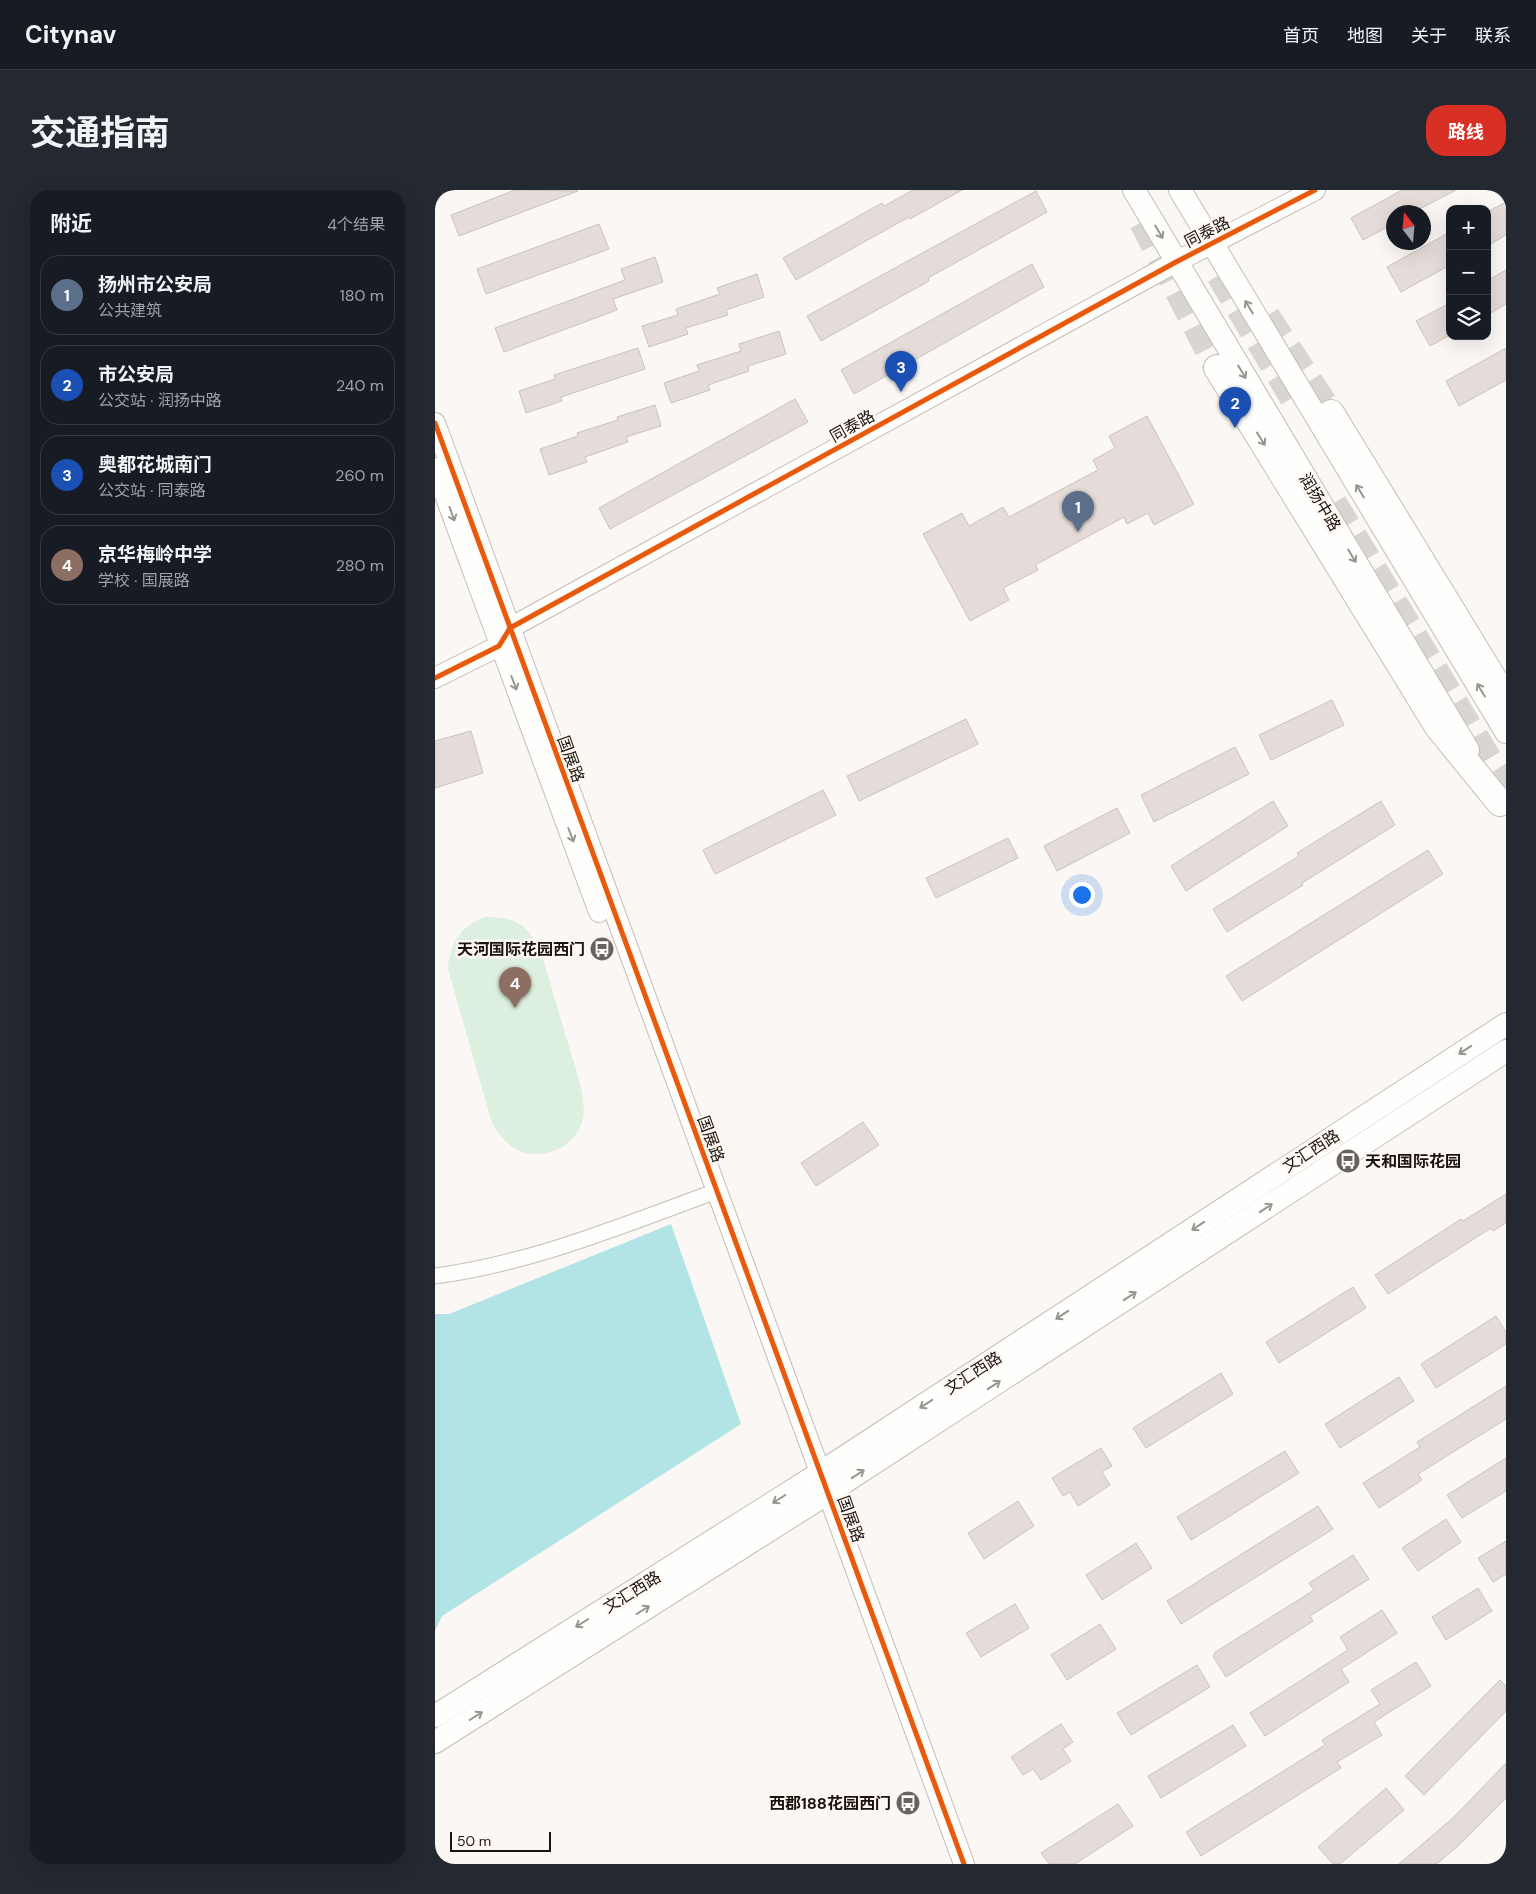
<!DOCTYPE html>
<html lang="zh">
<head>
<meta charset="utf-8">
<style>
  body { margin:0; font-family:"DM Sans","Noto Sans SC",sans-serif; background:#242831; color:#f1f3f6 }
  .controls { position:absolute; right:15px; top:15px; display:grid; overflow:hidden; border-radius:10px; box-shadow:0 5px 20px #0002 }
  .controls button { width:45px; height:45px; display:grid; place-items:center; padding:0; border:0; border-bottom:1px solid #363941; background:#171b24; color:#f1f3f6; font:25px sans-serif }
  .compass { position:absolute; left:951px; top:15px; width:45px; height:45px; border-radius:50%; background:#171b24; box-shadow:0 5px 20px #0002; rotate:344deg }
  .scale { position:absolute; left:15px; bottom:12px; width:101px; box-sizing:border-box; padding-left:5px; border:2px solid #1a140e; border-top:0; font-size:14px; line-height:18px; white-space:nowrap; color:#1a140e; -webkit-text-stroke:4px #fef7f1; paint-order:stroke }
  .you { position:absolute; left:646px; top:704px; width:18px; height:18px; margin:-12px; border:4px solid #fff; border-radius:50%; background:#1a73e8; box-shadow:0 0 0 8px #1a73e833 }
  .badge { display:grid; place-items:center; width:32px; height:32px; border-radius:50%; background:#d93025; color:#fff; font-size:16px; font-weight:700 }
  .pin { position:absolute; translate:-50% -41px; filter:drop-shadow(0 1px 2px #0008) }
  .pin::after { content:''; position:absolute; top:26px; width:18px; height:15px; background:inherit; clip-path:polygon(0 0,100% 0,50% 100%) }
  .list { margin:0; padding:0; list-style:none }
  h2 { display:flex; justify-content:space-between; align-items:center; height:65px; margin:0; padding:0 20px; font-size:21px }
  h2 small { font-size:16px; font-weight:400; color:#9ea1a6 }
  .list li { display:grid; grid-template-columns:32px 1fr auto; gap:15px; align-items:center; box-sizing:border-box; height:80px; margin:0 10px 10px; padding:0 10px; border:1px solid #363941; border-radius:20px }
  .list b { display:block; font-size:19px; white-space:nowrap }
  .list p { margin:0; font-size:16px; white-space:nowrap; color:#9ea1a6 }
  .list em { font-size:16px; font-style:normal; color:#9ea1a6 }
  .icon { flex:none; width:28px; height:28px; fill:none; stroke:currentColor; stroke-width:2; stroke-linecap:round; stroke-linejoin:round }
  .map { position:relative; flex:none; width:1071px; height:1674px; overflow:hidden; border-radius:20px }
  header { display:flex; align-items:center; gap:30px; box-sizing:border-box; height:70px; padding:0 25px; background:#171b24; border-bottom:1px solid #363941 }
  header strong { font-size:24px }
  nav { display:flex; gap:28px; margin-inline-start:auto; font-size:18px }
  .intro { display:flex; align-items:center; justify-content:space-between; box-sizing:border-box; height:120px; padding:0 30px }
  h1 { margin:0; font-size:35px }
  .button { padding:12px 22px; border-radius:20px; background:#d93025; color:#fff; font-size:18px; font-weight:700 }
  main { display:flex; gap:30px; padding:0 30px }
  aside { flex:1; background:#171b24; border-radius:20px; box-shadow:0 5px 20px #0002 }
  .map>svg:first-child { display:block }
</style>
</head>
<body>
<header>
<strong>Citynav</strong>
<nav><a>首页</a><a>地图</a><a>关于</a><a>联系</a></nav>
</header>
<div class="intro"><h1>交通指南</h1><a class="button">路线</a></div>
<main>
<aside>
<h2>附近<small>4个结果</small></h2>
<ul class="list">
<li><span class="badge" style="background:#5c6f8a">1</span><div><b>扬州市公安局</b><p>公共建筑</p></div><em>180 m</em></li>
<li><span class="badge" style="background:#1a4fb4">2</span><div><b>市公安局</b><p>公交站 · 润扬中路</p></div><em>240 m</em></li>
<li><span class="badge" style="background:#1a4fb4">3</span><div><b>奥都花城南门</b><p>公交站 · 同泰路</p></div><em>260 m</em></li>
<li><span class="badge" style="background:#8d6e63">4</span><div><b>京华梅岭中学</b><p>学校 · 国展路</p></div><em>280 m</em></li>
</ul>
</aside>
<div class="map">
<svg width="1071" height="1674" viewBox="0 0 1071 1674">
  <rect width="100%" height="100%" fill="#fbf7f4"/>
  <path fill="#ddefde" d="M49 727C80 726 92 734 106 762 115 791 123 821 132 850 138 872 154 909 147 932 141 952 122 964 101 964 80 964 66 950 57 933L13 779C15 753 25 737 49 727Z"/>
  <polygon fill="#b2e4e5" points="236,1034 306,1234 7,1426 0,1441 0,1124 14,1124"/>
  <g fill="#e5dcd9" stroke="#c9c3c0">
    <polygon points="80,0 143,1 24,46 16,25"/>
    <polygon points="478,0 527,0 475,29 474,27 361,90 348,68 447,13 449,16"/>
    <polygon points="967,0 1021,0 979,22 958,22 958,34 928,50 916,28"/>
    <polygon points="601,1 612,22 493,88 494,91 386,151 372,126"/>
    <polygon points="1071,12 1071,45 1052,56 1052,22"/>
    <polygon points="164,34 174,59 51,104 42,79"/>
    <polygon points="1015,42 1015,75 966,102 952,77"/>
    <polygon points="220,67 228,92 178,109 182,120 69,162 60,138 190,90 186,79"/>
    <polygon points="597,74 609,97 419,204 406,180"/>
    <polygon points="1071,80 1071,114 1052,125 1052,91"/>
    <polygon points="322,84 329,107 291,120 293,125 251,138 253,144 214,157 207,136 243,125 241,119 285,104 282,98"/>
    <polygon points="1015,113 1015,145 995,156 981,131"/>
    <polygon points="344,141 351,164 313,176 314,181 273,195 275,200 236,213 229,193 264,181 262,175 306,161 304,154"/>
    <polygon points="203,158 210,179 126,207 127,211 91,223 84,201 120,189 119,185"/>
    <polygon points="1071,158 1071,190 1024,216 1011,191"/>
    <polygon points="360,209 373,232 175,339 164,318"/>
    <polygon points="220,215 226,236 191,247 193,252 150,267 152,272 114,285 105,259 143,246 142,243 183,230 182,227"/>
    <polygon points="712,226 759,314 719,335 713,323 692,334 689,327 600,375 603,380 568,398 574,410 535,431 488,344 527,323 534,336 568,317 574,327 663,280 658,270 680,258 674,246"/>
    <polygon points="897,510 909,535 836,570 824,545"/>
    <polygon points="531,529 543,554 424,611 412,586"/>
    <polygon points="36,541 48,583 0,598 0,551"/>
    <polygon points="800,557 814,584 719,632 706,605"/>
    <polygon points="388,600 401,625 280,684 268,660"/>
    <polygon points="838,611 853,636 751,701 736,676"/>
    <polygon points="946,611 960,635 867,693 868,695 792,742 778,719 864,666 862,663"/>
    <polygon points="682,618 695,643 622,681 609,656"/>
    <polygon points="573,648 583,668 501,708 491,688"/>
    <polygon points="993,660 1008,684 807,811 791,786"/>
    <polygon points="428,932 444,955 381,996 366,973"/>
    <polygon points="1071,1004 1071,1033 1058,1041 1056,1038 953,1104 940,1085 1026,1029 1028,1031"/>
    <polygon points="918,1097 931,1118 844,1173 831,1152"/>
    <polygon points="1061,1126 1071,1142 1071,1154 1001,1198 986,1174"/>
    <polygon points="786,1183 798,1204 711,1258 698,1238"/>
    <polygon points="964,1187 979,1211 905,1258 890,1234"/>
    <polygon points="1071,1196 1071,1229 983,1284 987,1290 944,1318 928,1293 985,1257 982,1252"/>
    <polygon points="666,1258 677,1276 667,1282 675,1295 643,1316 635,1302 628,1306 617,1288"/>
    <polygon points="850,1261 864,1283 756,1350 742,1327"/>
    <polygon points="1071,1268 1071,1301 1027,1328 1012,1305"/>
    <polygon points="583,1311 599,1336 549,1369 533,1343"/>
    <polygon points="883,1316 898,1339 746,1434 732,1411"/>
    <polygon points="1011,1329 1026,1352 983,1381 967,1358"/>
    <polygon points="1071,1351 1071,1384 1058,1392 1043,1368"/>
    <polygon points="701,1353 717,1378 667,1410 651,1385"/>
    <polygon points="918,1365 934,1389 875,1426 878,1431 791,1487 778,1466 780,1464 779,1463 879,1400 874,1393"/>
    <polygon points="1043,1398 1057,1421 1011,1450 997,1427"/>
    <polygon points="580,1414 594,1438 546,1467 531,1443"/>
    <polygon points="947,1420 962,1443 906,1479 914,1492 830,1546 815,1523 913,1460 905,1447"/>
    <polygon points="665,1434 681,1459 632,1490 616,1465"/>
    <polygon points="981,1472 996,1496 939,1532 947,1545 902,1572 906,1578 766,1666 751,1642 890,1555 887,1550 945,1514 936,1500"/>
    <polygon points="762,1475 775,1497 696,1545 682,1523"/>
    <polygon points="1065,1490 1071,1496 1071,1521 989,1605 970,1586"/>
    <polygon points="626,1534 638,1552 628,1559 636,1571 606,1590 598,1579 588,1585 576,1567"/>
    <polygon points="798,1535 811,1556 726,1608 713,1586"/>
    <polygon points="1071,1573 1071,1608 1024,1655 1002,1674 964,1674 1019,1627"/>
    <polygon points="951,1598 969,1620 905,1674 898,1674 883,1657"/>
    <polygon points="683,1614 698,1636 640,1674 614,1674 606,1663"/>
  </g>
  <g fill="none" stroke-linecap="round" stroke-linejoin="round">
    <g stroke="#d9d5d2" stroke-width="26" stroke-dasharray="26 13" stroke-linecap="butt">
      <polyline points="707,32 782,178"/>
      <polyline points="784,85 863,217"/>
      <polyline points="832,126 896,223"/>
      <polyline points="899,313 1071,597"/>
    </g>
    <defs>
      <path id="street" d="M0 1086C93 1074 183 1037 271 1005"/>
      <g id="secondary">
        <polyline points="0,233 529,1674"/>
        <polyline points="0,278 164,722"/>
        <polyline points="0,488 64,456 75,438 741,72 880,0"/>
      </g>
      <g id="primary">
        <polyline points="699,0 1033,560"/>
        <polyline points="745,0 1071,542"/>
        <polyline points="0,1526 385,1283 1071,834"/>
        <polyline points="0,1552 382,1310 1071,861"/>
      </g>
      <g id="highway">
        <polyline points="782,178 1003,537 1065,613"/>
        <polyline points="896,223 1071,509"/>
      </g>
    </defs>
    <use href="#street" stroke="#c2bdb9" stroke-width="17"/>
    <use href="#secondary" stroke="#c2bdb9" stroke-width="22"/>
    <use href="#primary" stroke="#c2bdb9" stroke-width="24"/>
    <use href="#highway" stroke="#c2bdb9" stroke-width="28"/>
    <use href="#street" stroke="#fefefd" stroke-width="15"/>
    <use href="#secondary" stroke="#fefefd" stroke-width="20"/>
    <use href="#primary" stroke="#fefefd" stroke-width="22"/>
    <use href="#highway" stroke="#fefefd" stroke-width="26"/>
    <defs>
      <g id="cycleway">
        <polyline points="0,233 529,1674"/>
        <polyline points="0,488 64,456 75,438 741,72 880,0"/>
      </g>
    </defs>
    <use href="#cycleway" stroke="#fef7f1" stroke-width="8"/>
    <use href="#cycleway" stroke="#e8590c" stroke-width="5"/>
  </g>
  <defs><path id="oneway-shaft" d="M-6 0H5M1.5-3L5.5 0L1.5 3" fill="none" stroke-width="1.6" stroke-linecap="round" stroke-linejoin="round" transform="scale(1.25)"/></defs>
  <g stroke="#979591">
    <use href="#oneway-shaft" transform="translate(724 42) rotate(59)"/>
    <use href="#oneway-shaft" transform="translate(814 117) rotate(-121)"/>
    <use href="#oneway-shaft" transform="translate(807 182) rotate(59)"/>
    <use href="#oneway-shaft" transform="translate(826 249) rotate(58)"/>
    <use href="#oneway-shaft" transform="translate(925 301) rotate(-121)"/>
    <use href="#oneway-shaft" transform="translate(17 324) rotate(70)"/>
    <use href="#oneway-shaft" transform="translate(917 366) rotate(59)"/>
    <use href="#oneway-shaft" transform="translate(79 493) rotate(69)"/>
    <use href="#oneway-shaft" transform="translate(1046 500) rotate(-121)"/>
    <use href="#oneway-shaft" transform="translate(136 645) rotate(69)"/>
    <use href="#oneway-shaft" transform="translate(1030 860) rotate(147)"/>
    <use href="#oneway-shaft" transform="translate(831 1018) rotate(-33)"/>
    <use href="#oneway-shaft" transform="translate(763 1036) rotate(147)"/>
    <use href="#oneway-shaft" transform="translate(695 1106) rotate(-33)"/>
    <use href="#oneway-shaft" transform="translate(627 1125) rotate(147)"/>
    <use href="#oneway-shaft" transform="translate(559 1195) rotate(-33)"/>
    <use href="#oneway-shaft" transform="translate(491 1214) rotate(147)"/>
    <use href="#oneway-shaft" transform="translate(423 1284) rotate(-33)"/>
    <use href="#oneway-shaft" transform="translate(344 1309) rotate(148)"/>
    <use href="#oneway-shaft" transform="translate(208 1420) rotate(-32)"/>
    <use href="#oneway-shaft" transform="translate(147 1433) rotate(148)"/>
    <use href="#oneway-shaft" transform="translate(41 1526) rotate(-32)"/>
  </g>
  <defs>
    <symbol id="bus-disc" viewBox="-11 -11 22 22"><circle r="9.5" fill="#69635e" stroke="#fef7f1"/><path d="M-5-6H5V4H4V6H2V4H-2V6H-4V4H-5ZM-3.5-4V0h7V-4ZM-3.5 1.2v1.5H-2V1.2ZM2 1.2v1.5H3.5V1.2Z" fill="#fff"/></symbol>
  </defs>
  <g fill-rule="evenodd">
    <use href="#bus-disc" x="153" y="745" width="28" height="28"/>
    <use href="#bus-disc" x="899" y="957" width="28" height="28"/>
    <use href="#bus-disc" x="459" y="1599" width="28" height="28"/>
  </g>
  <g text-anchor="middle" dominant-baseline="central" stroke-width="5" stroke-linejoin="round" paint-order="stroke">
    <g font-size="16" fill="#1a140e" stroke="#fef7f1">
      <text transform="translate(772 42) rotate(-27)">同泰路</text>
      <text transform="translate(417 236) rotate(-29)">同泰路</text>
      <text transform="translate(885 312) rotate(59)">润扬中路</text>
      <text transform="translate(136 569) rotate(70)">国展路</text>
      <text transform="translate(276 949) rotate(70)">国展路</text>
      <text transform="translate(876 961) rotate(-33)">文汇西路</text>
      <text transform="translate(538 1183) rotate(-33)">文汇西路</text>
      <text transform="translate(416 1329) rotate(70)">国展路</text>
      <text transform="translate(197 1402) rotate(-32)">文汇西路</text>
    </g>
    <g font-size="16" font-weight="bold" fill="#1a140e" stroke="#fef7f1" text-anchor="end">
      <text x="150" y="759">天河国际花园西门</text>
      <text x="930" y="971" text-anchor="start">天和国际花园</text>
      <text x="456" y="1613">西郡188花园西门</text>
    </g>
  </g>
</svg>
<div class="controls">
<button>+</button>
<button>−</button>
<button><svg class="icon" aria-label="layers" viewBox="0 0 24 24"><path d="M12 4l9 5-9 5-9-5zM3 14l9 5 9-5"/></svg></button>
</div>
<svg class="compass" viewBox="-18 -18 36 36"><path d="M0-13l5 13h-10z" fill="#e53935"/><path d="M0 13l5-13h-10z" fill="#9ea1a6"/></svg>
<div class="scale">50 m</div>
<div class="you"></div>
<div class="pin badge" style="left:643px;top:342px;background:#5c6f8a">1</div>
<div class="pin badge" style="left:800px;top:238px;background:#1a4fb4">2</div>
<div class="pin badge" style="left:466px;top:202px;background:#1a4fb4">3</div>
<div class="pin badge" style="left:80px;top:818px;background:#8d6e63">4</div>
</div>
</main>
</body>
</html>
